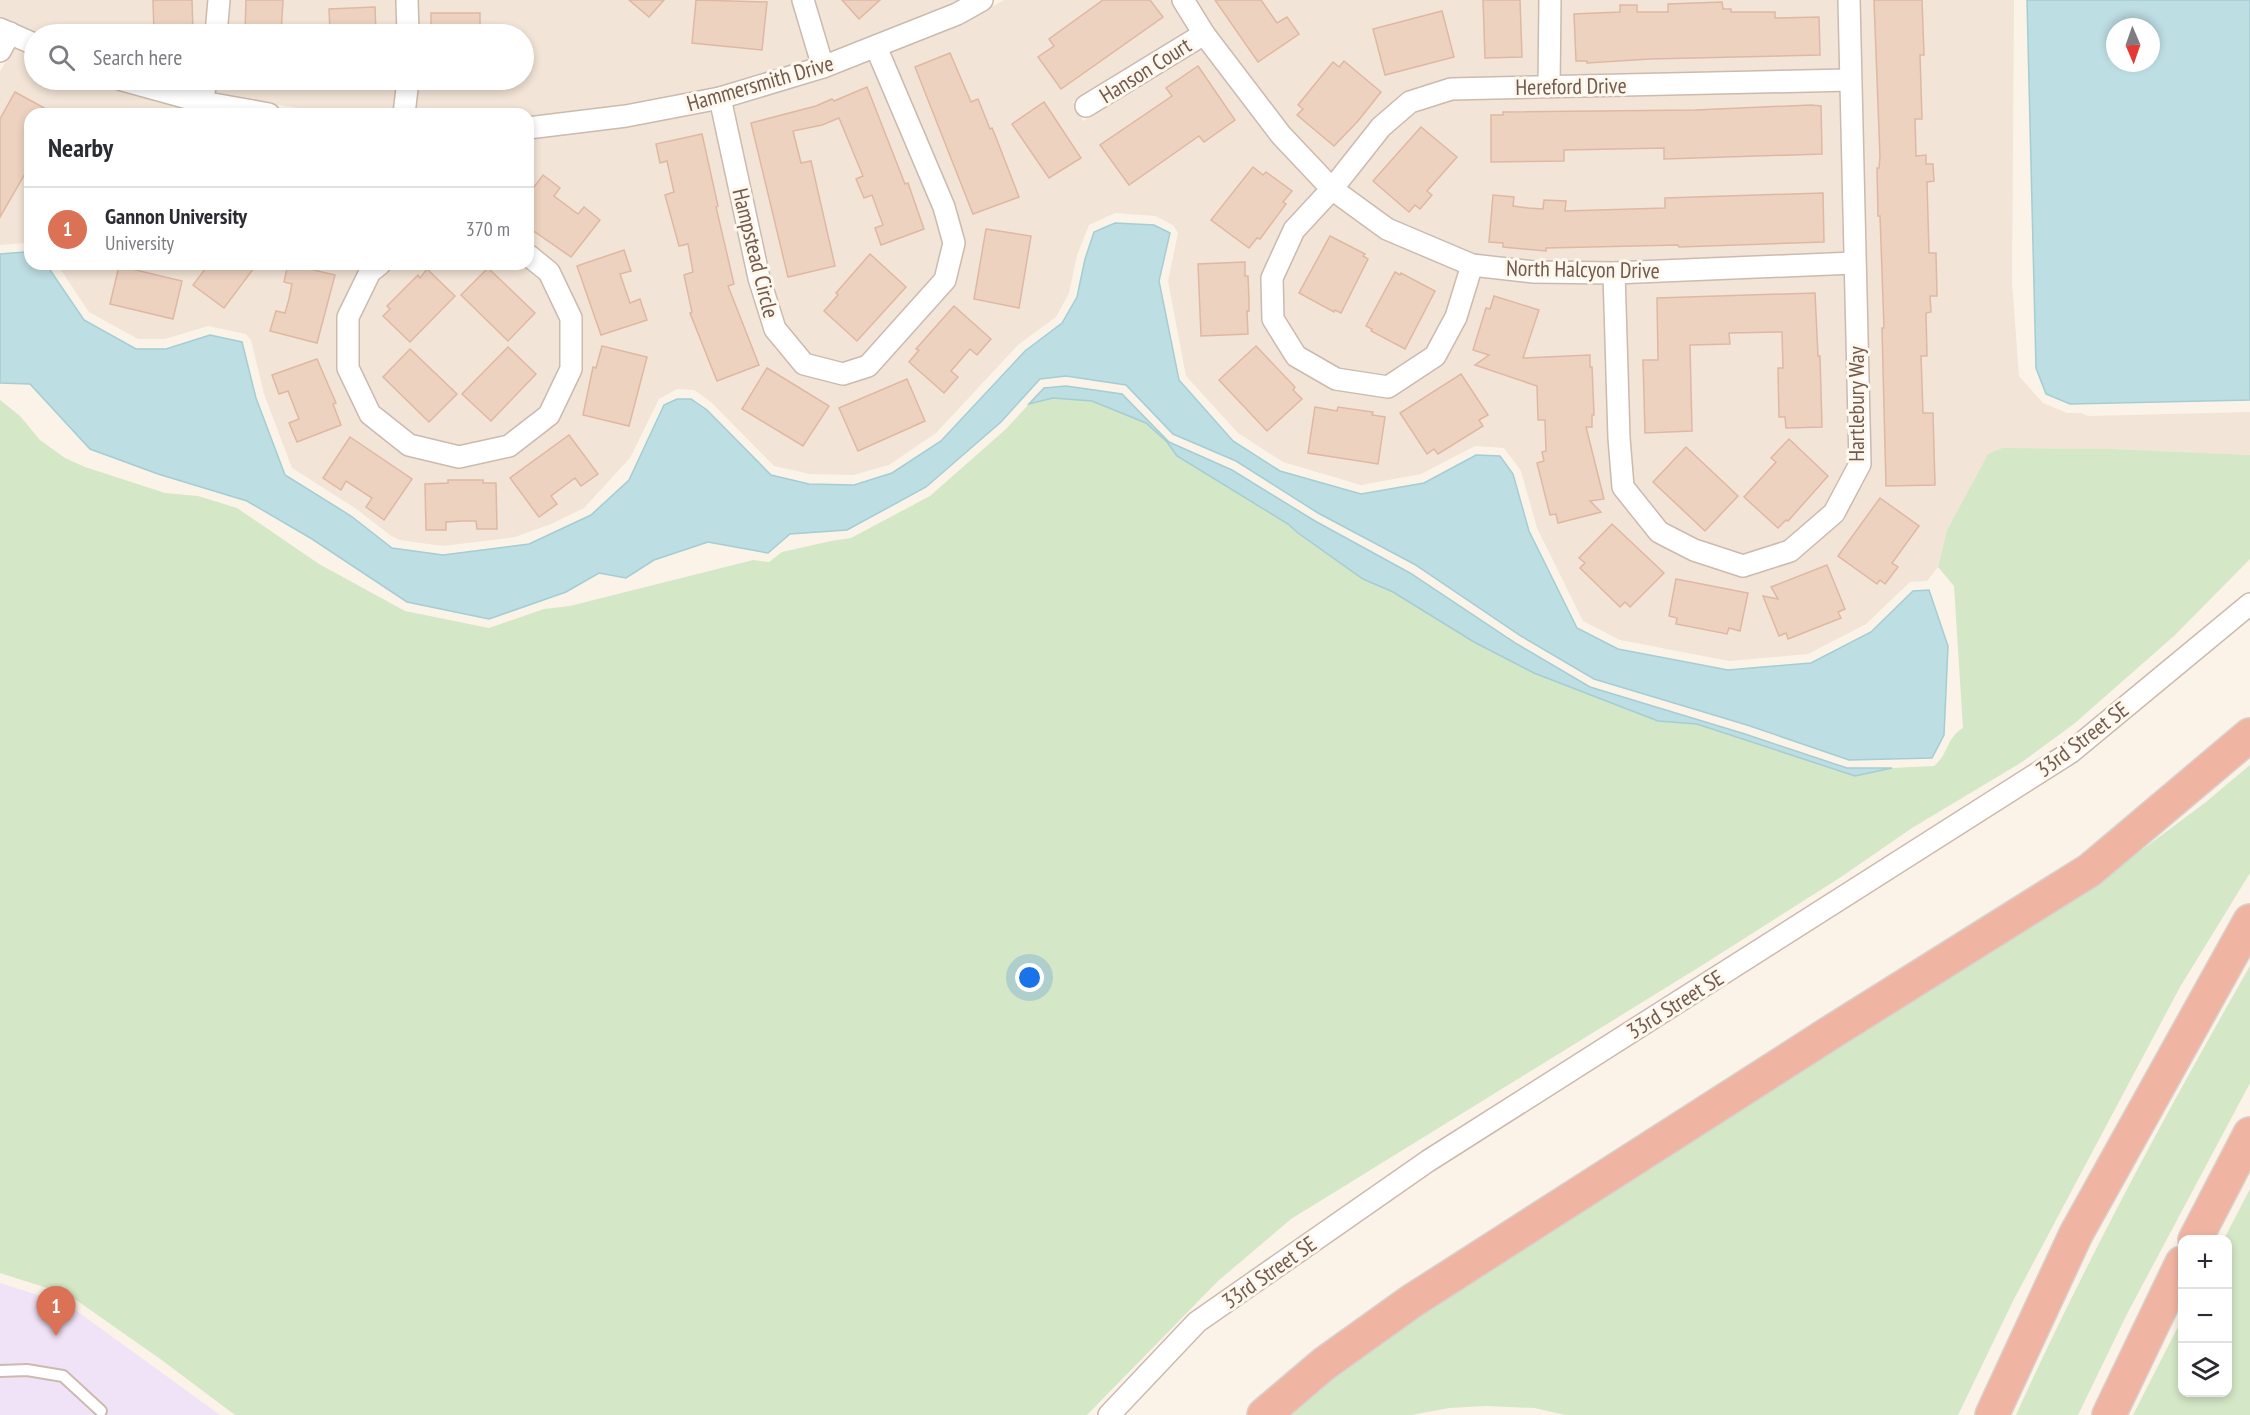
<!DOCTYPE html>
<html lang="en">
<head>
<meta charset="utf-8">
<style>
  body { margin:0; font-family:"PT Sans Narrow",sans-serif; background:#f2f2f3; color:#2b2b33 }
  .controls { position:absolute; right:18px; bottom:18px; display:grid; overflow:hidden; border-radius:12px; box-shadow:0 3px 9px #0003 }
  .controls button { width:54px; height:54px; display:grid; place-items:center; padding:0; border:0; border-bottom:2px solid #e1e1e2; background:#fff; color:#2b2b33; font:30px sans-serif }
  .compass { position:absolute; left:2106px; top:18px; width:54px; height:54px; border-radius:50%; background:#fff; box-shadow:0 3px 9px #0003; rotate:178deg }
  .you { position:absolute; left:1030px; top:978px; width:21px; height:21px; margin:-15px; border:4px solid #fff; border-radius:50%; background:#1a73e8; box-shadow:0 0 0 9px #1a73e833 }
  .badge { display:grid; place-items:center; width:39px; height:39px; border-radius:50%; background:#db7155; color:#fff; font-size:20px; font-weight:700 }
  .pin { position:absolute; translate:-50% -50px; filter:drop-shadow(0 2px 3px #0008) }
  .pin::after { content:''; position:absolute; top:32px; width:21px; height:18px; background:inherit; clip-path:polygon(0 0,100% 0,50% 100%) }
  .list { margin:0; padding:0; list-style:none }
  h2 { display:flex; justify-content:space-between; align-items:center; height:78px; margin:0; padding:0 24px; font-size:26px }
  h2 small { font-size:20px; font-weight:400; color:#7c7c81 }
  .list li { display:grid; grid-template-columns:39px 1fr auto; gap:18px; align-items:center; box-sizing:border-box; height:84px; padding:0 24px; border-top:2px solid #e1e1e2 }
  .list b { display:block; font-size:22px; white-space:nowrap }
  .list p { margin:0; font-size:20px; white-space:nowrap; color:#7c7c81 }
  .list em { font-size:20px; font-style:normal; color:#7c7c81 }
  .icon { flex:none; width:33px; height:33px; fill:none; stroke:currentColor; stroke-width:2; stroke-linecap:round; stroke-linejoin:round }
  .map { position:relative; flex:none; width:2250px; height:1415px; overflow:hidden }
  .search { position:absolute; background:#fff; box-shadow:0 3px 9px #0003; left:24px; top:24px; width:510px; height:66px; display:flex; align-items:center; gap:15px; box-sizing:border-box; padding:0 21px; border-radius:33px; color:#7c7c81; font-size:22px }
  .panel { position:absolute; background:#fff; box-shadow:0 3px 9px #0003; left:24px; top:108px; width:510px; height:162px; border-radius:18px }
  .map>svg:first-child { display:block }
</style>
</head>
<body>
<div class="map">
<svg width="2250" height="1415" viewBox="0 0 2250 1415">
  <rect width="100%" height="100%" fill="#fbf3e7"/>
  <g fill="#f2e4d6">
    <polygon points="0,0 209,0 206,34 40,34 0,17"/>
    <polygon points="229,0 398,0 398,34 226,34"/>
    <polygon points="417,0 794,0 810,59 718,87 624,105 528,117 528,114 414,114 418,80 524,80 524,34 418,34"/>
    <polygon points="814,0 960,0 829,53"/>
    <polygon points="1004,0 1171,0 1190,30 1073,102 1083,121 1202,48 1318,189 1286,225 1262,278 1292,366 1334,390 1386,397 1393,396 1439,366 1443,362 1479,277 1534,283 1604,284 1616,495 1655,542 1691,560 1740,577 1792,562 1840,522 1868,470 1858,0 2014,0 2012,282 2019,376 2043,403 2067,413 2081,413 2088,416 2250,412 2250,455 2113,449 2002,448 1988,454 1947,530 1938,567 1927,581 1910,582 1866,624 1808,654 1729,661 1620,640 1583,621 1537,528 1521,471 1504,448 1475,446 1421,474 1361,485 1283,462 1238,433 1186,376 1168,281 1178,233 1173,225 1155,216 1115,213 1089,225 1077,255 1069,293 1056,317 1019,344 936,433 889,465 853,475 810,474 774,466 711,402 694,390 677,389 659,399 630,458 584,508 551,524 515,537 443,546 399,540 390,535 355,508 292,468 264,394 251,340 246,334 208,326 165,339 138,339 89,312 57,264 364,264 339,312 364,423 407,456 461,468 511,457 554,424 580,374 558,267 528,242 528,139 627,127 713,110 797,371 802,374 845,385 875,374 952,288 963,246 890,53 961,24"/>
    <polygon points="1195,0 1540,0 1540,75 1451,78 1407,91 1373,120 1332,173 1288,127 1212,28"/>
    <polygon points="1560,0 1839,0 1840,69 1559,75"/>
    <polygon points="14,47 34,55 34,80 91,80 110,87 189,109 188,114 30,114 30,245 26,243 0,245 0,72"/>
    <polygon points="871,60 935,211 944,243 936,275 863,357 842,363 809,354 784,323 769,275 732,106 818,81"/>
    <polygon points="217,80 398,80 394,114 348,114 302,109 214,93"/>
    <polygon points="1841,91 1843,252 1613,262 1534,261 1474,254 1391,219 1347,187 1387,135 1414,112 1453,100"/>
    <polygon points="1334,203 1384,239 1459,272 1447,312 1428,348 1386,375 1339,368 1303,347 1283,315 1281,280 1302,237"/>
    <polygon points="397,264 522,264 542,280 562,321 561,366 541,407 505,436 459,446 413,435 377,406 357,365 358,320 378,279"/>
    <polygon points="1844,274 1850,461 1826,506 1785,541 1743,555 1698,539 1665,523 1633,483 1628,437 1624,283"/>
  </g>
  <polygon fill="#f0e3f7" points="0,1283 67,1304 220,1415 0,1415"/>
  <g fill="#d4e7c6">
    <path d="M1053 398 1092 401 1147 423 1167 442 1177 456 1288 524 1298 533 1363 579 1393 592 1474 642 1534 673 1658 721 1697 724 1855 776 1892 768 1934 766C1949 754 1946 738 1963 728L1954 586 1938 567 1947 530 1988 454 2002 448 2113 449 2250 455V559L2175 635 2075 723 2022 762 1912 828 1841 877 1701 966 1291 1219 1218 1281 1087 1415H235L163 1361 69 1295 0 1273V400L20 416 40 440 65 458 85 467 165 493 198 496 237 508 319 564 405 611 489 628 544 609 570 606 753 560 769 562 782 552 831 541 851 538 930 496 1006 429 1029 404Z"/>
    <polygon points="2250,765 2250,873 2180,987 2013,1301 1958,1415 1565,1415 1535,1408 1486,1406 1449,1408 1411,1415 1278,1415 1364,1345 2123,864 2206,802"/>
    <path d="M2250 966V1083L2127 1314 2078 1415H2016C2086 1261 2166 1113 2250 966Z"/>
    <polygon points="2250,1189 2250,1415 2133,1415 2182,1319 2182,1392 2228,1392 2228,1240 2224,1239"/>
  </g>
  <g fill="#bddee3" stroke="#a4cdd4" stroke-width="1.5" fill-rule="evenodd">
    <path d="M2027 0H2250V400L2070 404 2046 394 2036 368ZM2115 27H2151V63H2115Z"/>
    <polygon points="1115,223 1154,225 1170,233 1159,281 1179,380 1233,441 1280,471 1361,494 1424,483 1476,455 1500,456 1513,474 1529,531 1577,628 1618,649 1728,670 1811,663 1871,632 1913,591 1929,590 1948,646 1944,735 1932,758 1849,760 1747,725 1594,679 1521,636 1414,564 1318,513 1236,461 1173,434 1126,385 1066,376 1040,379 1001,422 926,487 847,530 790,534 768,553 708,542 654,560 626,578 599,573 566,592 489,619 407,602 312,539 247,501 158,474 90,449 30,384 0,383 0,254 25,252 30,255 30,264 46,264 84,320 136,349 166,349 210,335 242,342 256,398 285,475 351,516 392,548 443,555 529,544 591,515 629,480 664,405 677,399 691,399 707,410 771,475 809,484 854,485 892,473 941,441 1025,351 1062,323 1077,297 1085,259 1094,232"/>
    <polygon points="1066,386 1122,394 1169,442 1232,470 1315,521 1410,573 1517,644 1590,687 1745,734 1847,768 1892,768 1855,776 1697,724 1658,721 1534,673 1474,642 1393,592 1363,579 1298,533 1288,524 1177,456 1167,442 1146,423 1092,401 1053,398 1029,404 1044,388"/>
  </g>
  <g fill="#eed2c0" stroke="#dfb8a2" stroke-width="1.5">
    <polygon points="153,0 192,0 193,34 154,34"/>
    <polygon points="246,0 283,0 281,34 245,34"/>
    <polygon points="629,0 664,0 649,17"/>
    <polygon points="696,0 767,2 762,50 692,43"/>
    <polygon points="842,0 880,0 859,19"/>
    <polygon points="1103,0 1150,0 1163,17 1061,89 1038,57 1054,46 1049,39"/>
    <polygon points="1215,0 1261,0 1277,23 1287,17 1299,34 1258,62"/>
    <polygon points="1483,0 1520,0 1522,57 1485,58"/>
    <polygon points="1874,0 1922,0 1924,55 1920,55 1922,119 1915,119 1916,156 1926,155 1926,164 1933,164 1934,181 1927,182 1929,253 1936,253 1937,296 1930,296 1931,312 1926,313 1927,356 1921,356 1923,413 1933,413 1935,485 1886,486 1882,328 1884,328 1880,216 1878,216 1877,168 1879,168 1880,157"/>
    <polygon points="1722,2 1723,9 1731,9 1731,12 1775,12 1775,18 1819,17 1820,55 1650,59 1587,63 1587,61 1576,61 1574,14 1620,12 1620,5 1637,5 1637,12 1668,12 1668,4"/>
    <polygon points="375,7 376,34 337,34 337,30 330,30 329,9"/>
    <polygon points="1442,11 1454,57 1385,75 1373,29"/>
    <rect x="431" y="13" width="49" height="21"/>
    <polygon points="950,53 971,102 978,99 990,129 992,128 995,135 1019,197 973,214 915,67"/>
    <polygon points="1344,61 1381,92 1358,121 1334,146 1297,115 1303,109 1298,105 1333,62 1339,67"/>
    <polygon points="1198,66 1235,120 1204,142 1199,136 1129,185 1100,145 1172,96 1166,88"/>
    <polygon points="867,87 905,184 908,183 924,229 881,245 875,228 883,225 872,195 864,198 856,179 863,176 839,118 822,125 793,131 801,163 811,161 835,266 788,277 751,123 816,106 832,99 834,101"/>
    <polygon points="15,92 55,114 30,114 30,165 0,217 0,119"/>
    <polygon points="1044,102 1081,158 1049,178 1012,124"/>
    <polygon points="1811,105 1821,106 1822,154 1664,159 1664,148 1564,150 1564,161 1491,162 1491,115 1503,115 1503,112 1695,110"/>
    <polygon points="1421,127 1457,157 1427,191 1432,195 1420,209 1415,205 1409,212 1373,181"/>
    <polygon points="702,134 718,206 716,207 734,284 728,286 759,365 717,381 690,313 692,312 684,275 693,272 688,244 679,246 665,195 674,192 667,161 660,163 656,144"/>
    <polygon points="1253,167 1263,175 1266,172 1292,191 1283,202 1286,204 1260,239 1257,238 1249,248 1211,220"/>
    <polygon points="543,175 560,188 554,196 578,214 584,207 600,220 571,257 528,227 528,195"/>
    <polygon points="1823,193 1824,242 1679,247 1678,245 1546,248 1546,251 1503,247 1503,243 1489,242 1493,195 1514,197 1513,206 1528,208 1543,209 1544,200 1566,201 1565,211 1665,208 1665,198"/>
    <polygon points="986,229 1031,236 1019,308 974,299"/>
    <polygon points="1330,236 1365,254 1363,256 1368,259 1341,313 1335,310 1334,312 1299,293"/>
    <polygon points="624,250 631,271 620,274 630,303 640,299 647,320 601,335 577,266"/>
    <polygon points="870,254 906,287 857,341 824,311 838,295 836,293"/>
    <polygon points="1245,262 1245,276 1248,276 1249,300 1249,311 1247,311 1248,334 1201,336 1198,264"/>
    <polygon points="209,264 257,264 224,308 193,285"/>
    <polygon points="288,264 335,275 317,343 270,331 276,311 285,313 289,299 292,284 284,282"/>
    <polygon points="119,266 182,281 173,319 110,304"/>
    <polygon points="488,268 535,313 508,341 461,295"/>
    <polygon points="427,269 455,296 410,342 383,316 390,309 387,306 418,275 420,278"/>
    <polygon points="1395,272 1400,275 1401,273 1435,291 1405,349 1371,331 1372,329 1366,326"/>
    <polygon points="1815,293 1818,356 1820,356 1822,427 1786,428 1785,417 1779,417 1778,368 1783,368 1782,332 1729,333 1730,344 1690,345 1692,431 1645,433 1643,360 1658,360 1657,298"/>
    <polygon points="1494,296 1539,310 1523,358 1590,355 1590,367 1592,367 1594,415 1592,415 1592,427 1586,427 1604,499 1590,501 1601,512 1558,523 1556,514 1550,515 1537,463 1544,461 1542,452 1546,451 1545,420 1538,420 1537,386 1475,365 1489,355 1473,350 1486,308 1490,309"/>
    <polygon points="954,306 991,339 977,355 970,349 951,371 958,377 944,393 909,362 919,350 916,349"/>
    <polygon points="602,346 647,357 629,426 583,415 593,367 596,368"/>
    <polygon points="1256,346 1295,387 1293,390 1302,399 1267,431 1219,380"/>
    <polygon points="508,347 536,374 491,421 462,394"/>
    <polygon points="410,349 457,394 429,422 383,377"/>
    <polygon points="317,359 336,403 333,404 341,425 297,442 289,423 299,419 288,391 279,394 272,375"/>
    <polygon points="767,368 829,406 803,446 742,409"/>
    <polygon points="1461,374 1488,415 1479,420 1483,426 1438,454 1434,449 1427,454 1400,413"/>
    <polygon points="907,379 925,421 858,451 839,408"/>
    <polygon points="1315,407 1337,411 1338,407 1373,412 1372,415 1385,417 1378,464 1308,453"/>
    <polygon points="569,435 598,474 581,486 575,478 551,496 557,504 539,517 510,478"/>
    <polygon points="350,437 412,479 384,520 366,507 372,498 346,481 341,490 323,478"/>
    <polygon points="1789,439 1828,476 1788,521 1786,520 1778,528 1744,497 1776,462 1771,458"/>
    <polygon points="1686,447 1738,496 1705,531 1653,482"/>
    <polygon points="448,480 483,480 483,483 496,483 497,529 477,529 476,521 462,521 446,522 446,530 426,530 425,484 448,483"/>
    <polygon points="1880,498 1919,526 1892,563 1898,567 1885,584 1880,580 1877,584 1838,556"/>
    <polygon points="1612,524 1664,573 1630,607 1625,602 1620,607 1580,568 1585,563 1579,558"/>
    <polygon points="1827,565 1845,609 1838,612 1841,618 1788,639 1786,633 1779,636 1763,596 1778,599 1771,587"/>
    <polygon points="1676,579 1748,593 1740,631 1729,628 1727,634 1676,624 1677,618 1669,616"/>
  </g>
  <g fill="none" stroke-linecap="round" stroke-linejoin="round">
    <defs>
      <polyline id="service" points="0,1371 27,1370 63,1376 101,1411"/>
      <g id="minor">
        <polyline points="407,0 408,34"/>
        <polyline points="803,0 823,67"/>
        <polyline points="1183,0 1204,34 1281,135 1332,189 1387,229 1472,265 1534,272 1614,273 1854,263"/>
        <polyline points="0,29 34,44"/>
        <polyline points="216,34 219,0"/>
        <polyline points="0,51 10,33"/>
        <polyline points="122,80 202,102 269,114"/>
        <polyline points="1549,86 1550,0"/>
        <polyline points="720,98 759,278 775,329 804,364 843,374 868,366 945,280 954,243 944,207 876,47"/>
        <polyline points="1086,106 1204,34"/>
        <polyline points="198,114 207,80"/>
        <polyline points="404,114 408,80"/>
        <polyline points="528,128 626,116 720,98 823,67 957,14 982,0"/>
        <polyline points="380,264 370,272 348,317 348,368 370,414 409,445 459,457 509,446 549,415 571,369 571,318 549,272 528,255"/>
        <polyline points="1472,265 1456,317 1435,356 1388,387 1336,379 1296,356 1273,319 1272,278 1294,230 1332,189 1381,127 1410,102 1451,89 1850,80"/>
        <polyline points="1614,273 1619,438 1623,487 1659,532 1694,550 1743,566 1790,551 1834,513 1860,464 1849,0"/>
        <polyline points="1109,1415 1197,1322 1428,1161 2071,752 2250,604"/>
      </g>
      <g id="motorway">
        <polyline points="2195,1240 2250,1134"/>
        <polyline points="1264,1415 1324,1364 1412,1301 1830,1033 2090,870 2250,735"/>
        <polyline points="1992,1415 2076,1234 2250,921"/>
        <polyline points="2109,1415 2182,1263"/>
      </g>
    </defs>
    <use href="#service" stroke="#ccbaae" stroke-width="14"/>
    <use href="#minor" stroke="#ccbaae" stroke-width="24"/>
    <use href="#motorway" stroke="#d8d1cd" stroke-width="36"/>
    <use href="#service" stroke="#fff" stroke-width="10"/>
    <use href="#minor" stroke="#fff" stroke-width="21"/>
    <use href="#motorway" stroke="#f0b5a2" stroke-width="33"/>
  </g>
  <g text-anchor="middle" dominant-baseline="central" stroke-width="6" stroke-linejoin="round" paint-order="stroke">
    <g font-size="22" fill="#725a4d" stroke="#fef7ed">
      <text transform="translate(1145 70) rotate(-32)">Hanson Court</text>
      <text transform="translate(760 83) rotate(-16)">Hammersmith Drive</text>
      <text transform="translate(1571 86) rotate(-1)">Hereford Drive</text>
      <text transform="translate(756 253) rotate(76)">Hampstead Circle</text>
      <text transform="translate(1583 269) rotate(1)">North Halcyon Drive</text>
      <text transform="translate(1856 404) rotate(-90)">Hartlebury Way</text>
      <text transform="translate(2082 739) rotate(-37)">33rd Street SE</text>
      <text transform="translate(1675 1004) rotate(-32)">33rd Street SE</text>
      <text transform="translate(1269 1272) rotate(-35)">33rd Street SE</text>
    </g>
  </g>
</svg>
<div class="controls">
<button>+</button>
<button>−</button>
<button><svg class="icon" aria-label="layers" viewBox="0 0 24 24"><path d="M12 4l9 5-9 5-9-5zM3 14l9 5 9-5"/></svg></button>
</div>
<svg class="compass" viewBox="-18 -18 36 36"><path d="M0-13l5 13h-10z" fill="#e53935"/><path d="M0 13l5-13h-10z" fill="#7c7c81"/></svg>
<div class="you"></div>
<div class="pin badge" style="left:56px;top:1336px">1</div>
<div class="search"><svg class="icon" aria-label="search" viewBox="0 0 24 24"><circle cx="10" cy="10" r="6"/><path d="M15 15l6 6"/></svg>Search here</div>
<section class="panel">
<h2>Nearby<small></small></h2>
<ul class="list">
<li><span class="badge">1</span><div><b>Gannon University</b><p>University</p></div><em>370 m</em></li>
</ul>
</section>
</div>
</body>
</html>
